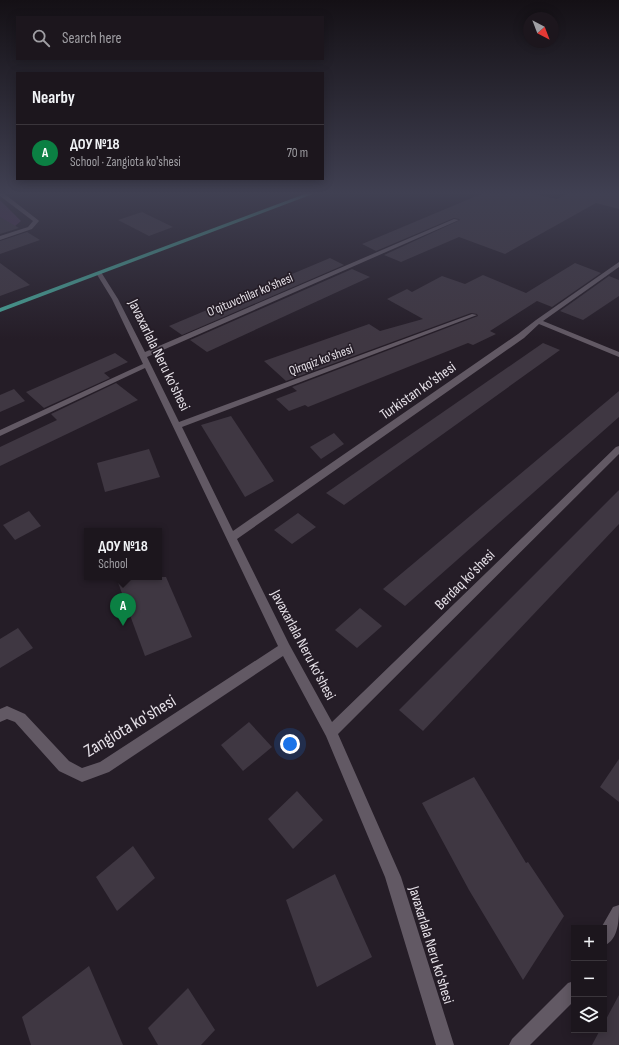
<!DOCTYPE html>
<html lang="en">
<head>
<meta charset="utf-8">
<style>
  body { margin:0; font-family:"Sofia Sans Condensed",sans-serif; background:#251f26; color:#f1f3f6 }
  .controls { position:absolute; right:12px; bottom:12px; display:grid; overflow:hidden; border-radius:0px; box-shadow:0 2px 10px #0003 }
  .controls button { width:36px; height:36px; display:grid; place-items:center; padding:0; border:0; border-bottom:1px solid #3a353b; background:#1c161d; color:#f1f3f6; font:20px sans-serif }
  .compass { position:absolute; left:523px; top:12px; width:36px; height:36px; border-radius:50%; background:#1c161d; box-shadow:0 2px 10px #0003; rotate:138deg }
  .you { position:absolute; left:290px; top:744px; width:14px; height:14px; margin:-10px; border:3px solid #fff; border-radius:50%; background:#1a73e8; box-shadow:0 0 0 6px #1a73e833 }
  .badge { display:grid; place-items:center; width:26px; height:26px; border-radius:50%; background:#0b8043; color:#fff; font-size:13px; font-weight:700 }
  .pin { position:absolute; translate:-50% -33px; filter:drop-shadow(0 1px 2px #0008) }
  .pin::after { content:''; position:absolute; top:21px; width:14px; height:12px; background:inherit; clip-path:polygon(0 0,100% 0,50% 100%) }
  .popup { position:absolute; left:84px; top:528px; width:78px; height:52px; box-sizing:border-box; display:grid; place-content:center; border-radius:0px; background:#1c161d; filter:drop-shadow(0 1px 3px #0005); font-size:13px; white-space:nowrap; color:#a09fa4 }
  .popup b { font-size:15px; color:#f1f3f6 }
  .popup::after { content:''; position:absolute; left:50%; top:100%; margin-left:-8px; border:8px solid transparent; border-top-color:#1c161d }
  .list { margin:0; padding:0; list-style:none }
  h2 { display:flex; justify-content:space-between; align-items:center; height:52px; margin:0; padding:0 16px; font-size:17px }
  h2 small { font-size:13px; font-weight:400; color:#a09fa4 }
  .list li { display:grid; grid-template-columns:26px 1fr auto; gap:12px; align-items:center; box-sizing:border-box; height:56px; padding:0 16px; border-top:1px solid #3a353b }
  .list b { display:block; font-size:15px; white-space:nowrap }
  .list p { margin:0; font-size:13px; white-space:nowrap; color:#a09fa4 }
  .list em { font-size:13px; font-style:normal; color:#a09fa4 }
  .icon { flex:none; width:22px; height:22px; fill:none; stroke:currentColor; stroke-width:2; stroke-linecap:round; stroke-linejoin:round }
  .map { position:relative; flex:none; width:619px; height:1045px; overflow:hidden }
  .search { position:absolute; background:#1c161d; box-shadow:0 2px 10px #0003; left:16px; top:16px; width:308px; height:44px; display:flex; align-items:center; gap:10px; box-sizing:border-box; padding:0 14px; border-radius:0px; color:#a09fa4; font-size:15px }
  .panel { position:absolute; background:#1c161d; box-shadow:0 2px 10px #0003; left:16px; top:72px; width:308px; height:108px; border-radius:0px }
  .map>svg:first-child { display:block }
</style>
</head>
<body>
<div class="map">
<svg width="619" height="1045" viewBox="0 0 619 1045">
  <rect width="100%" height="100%" fill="#251d27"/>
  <polygon fill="#4d3155" points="0,200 21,221 14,227 0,232"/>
  <g fill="#3f3742">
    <polygon points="486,192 525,192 557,199 570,192 619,192 619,209 596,203 505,254 459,237 401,262 384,255 460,220 459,219 454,218 376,251 362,244"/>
    <polygon points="142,212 173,227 149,236 118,220"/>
    <polygon points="0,217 19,228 0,234"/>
    <polygon points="27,232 40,240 0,254 0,241"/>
    <polygon points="330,258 344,265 182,335 169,326"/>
    <polygon points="0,263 30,285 0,296"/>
    <polygon points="575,263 601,273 552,307 537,301 490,331 496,334 473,345 468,343 308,407 305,405 289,411 276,399 297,391 292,387 478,316 477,314 471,313 286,381 264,361 369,324 380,331 423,319 387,299 407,289 412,292 442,276 465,284 483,275 526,293"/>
    <polygon points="352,269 370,277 207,352 190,340"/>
    <polygon points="609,276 619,280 619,296 583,320 560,311"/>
    <polygon points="543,343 560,350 344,505 326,493"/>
    <polygon points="115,353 128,362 104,373 110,378 44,408 26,392"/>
    <polygon points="116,383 138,400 0,466 0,447 57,420 51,414"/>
    <polygon points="14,389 25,401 0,412 0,395"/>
    <polygon points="619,391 619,417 405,606 383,589"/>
    <polygon points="231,416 274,481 245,497 201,425"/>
    <polygon points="334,433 344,444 321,459 310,447"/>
    <polygon points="149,449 160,477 105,492 97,463"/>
    <polygon points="619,490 619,524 423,731 399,710"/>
    <polygon points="29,511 41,526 15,540 3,525"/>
    <polygon points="298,513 316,527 292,544 274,530"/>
    <polygon points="116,577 166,577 192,637 145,656"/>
    <polygon points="360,608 382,626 357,648 335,630"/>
    <polygon points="18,628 33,648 0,668 0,639"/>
    <polygon points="249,722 272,747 243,771 221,745"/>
    <polygon points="619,759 619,802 600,787"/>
    <polygon points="474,777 526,863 528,862 564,916 523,980 469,890 422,803"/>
    <polygon points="297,791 323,820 293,849 268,819"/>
    <polygon points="133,846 155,878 117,911 96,877"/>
    <polygon points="335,874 372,957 317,987 286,900"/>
    <polygon points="89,966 123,1045 31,1045 22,1017"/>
    <polygon points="188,988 215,1030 201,1045 158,1045 148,1028"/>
    <polygon points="619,995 619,1045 592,1045 600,1030 604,1030 604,1023"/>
  </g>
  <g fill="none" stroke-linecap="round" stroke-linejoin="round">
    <g fill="#625964" fill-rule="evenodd">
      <polygon points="0,192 2,192 38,220 39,221 32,229 0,240 0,236 28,227 33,221 0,196"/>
      <polygon points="454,219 459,220 147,357 179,422 472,314 477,315 182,427 233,531 518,334 536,320 619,262 619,267 543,321 619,352 619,357 539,324 524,338 237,539 289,644 332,722 616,447 619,446 619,454 338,734 401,877 454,1045 436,1045 385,877 326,736 283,656 109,772 82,782 59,771 15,722 7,719 0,722 0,709 7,706 25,714 69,761 82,768 100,762 278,646 145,368 0,436 0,430 143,364 112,299 96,273 97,272 101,272 118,299 145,352"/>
      <path d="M619 905C619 920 619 939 604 946V928H601L613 907Z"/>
      <polygon points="574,981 574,1001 530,1045 509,1045 512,1039 568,983"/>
    </g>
    <polygon fill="#46a597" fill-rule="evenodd" points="310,192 318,192 0,312 0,308"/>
  </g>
  <linearGradient id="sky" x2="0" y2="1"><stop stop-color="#141015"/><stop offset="0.57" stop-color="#404052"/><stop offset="1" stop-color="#404052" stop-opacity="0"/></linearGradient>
  <rect width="619" height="339" fill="url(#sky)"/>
  <g text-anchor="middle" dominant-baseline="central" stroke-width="3.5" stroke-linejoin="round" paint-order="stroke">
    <g font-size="13" fill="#e5e0e7" stroke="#251d27">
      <text transform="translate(250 295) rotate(-23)">O'qituvchilar ko'shesi</text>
      <text transform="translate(321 360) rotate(-20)">Qirqqiz ko'shesi</text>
    </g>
    <g font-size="15" fill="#e5e0e7" stroke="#251d27">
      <text transform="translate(159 355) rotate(64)">Javaxarlala Neru ko'shesi</text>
      <text transform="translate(418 391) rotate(-35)">Turkistan ko'shesi</text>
      <text transform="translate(465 580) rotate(-45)">Berdaq ko'shesi</text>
      <text transform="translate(303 645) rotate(62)">Javaxarlala Neru ko'shesi</text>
      <text transform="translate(431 945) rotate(73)">Javaxarlala Neru ko'shesi</text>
    </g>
    <g font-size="18" fill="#e5e0e7" stroke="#251d27">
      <text transform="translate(130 726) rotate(-31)">Zangiota ko'shesi</text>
    </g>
  </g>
</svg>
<div class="controls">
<button>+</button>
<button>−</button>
<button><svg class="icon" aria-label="layers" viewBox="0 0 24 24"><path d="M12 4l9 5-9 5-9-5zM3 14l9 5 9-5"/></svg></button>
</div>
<svg class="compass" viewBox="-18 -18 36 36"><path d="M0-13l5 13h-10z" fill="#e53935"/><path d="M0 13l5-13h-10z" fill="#a09fa4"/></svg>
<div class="you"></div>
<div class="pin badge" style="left:123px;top:626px">A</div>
<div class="popup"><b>ДОУ №18</b>School</div>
<div class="search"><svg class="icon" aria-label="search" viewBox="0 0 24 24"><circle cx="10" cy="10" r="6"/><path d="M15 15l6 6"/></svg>Search here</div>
<section class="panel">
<h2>Nearby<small></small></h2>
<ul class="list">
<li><span class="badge">A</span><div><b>ДОУ №18</b><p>School · Zangiota ko'shesi</p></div><em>70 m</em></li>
</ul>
</section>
</div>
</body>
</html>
